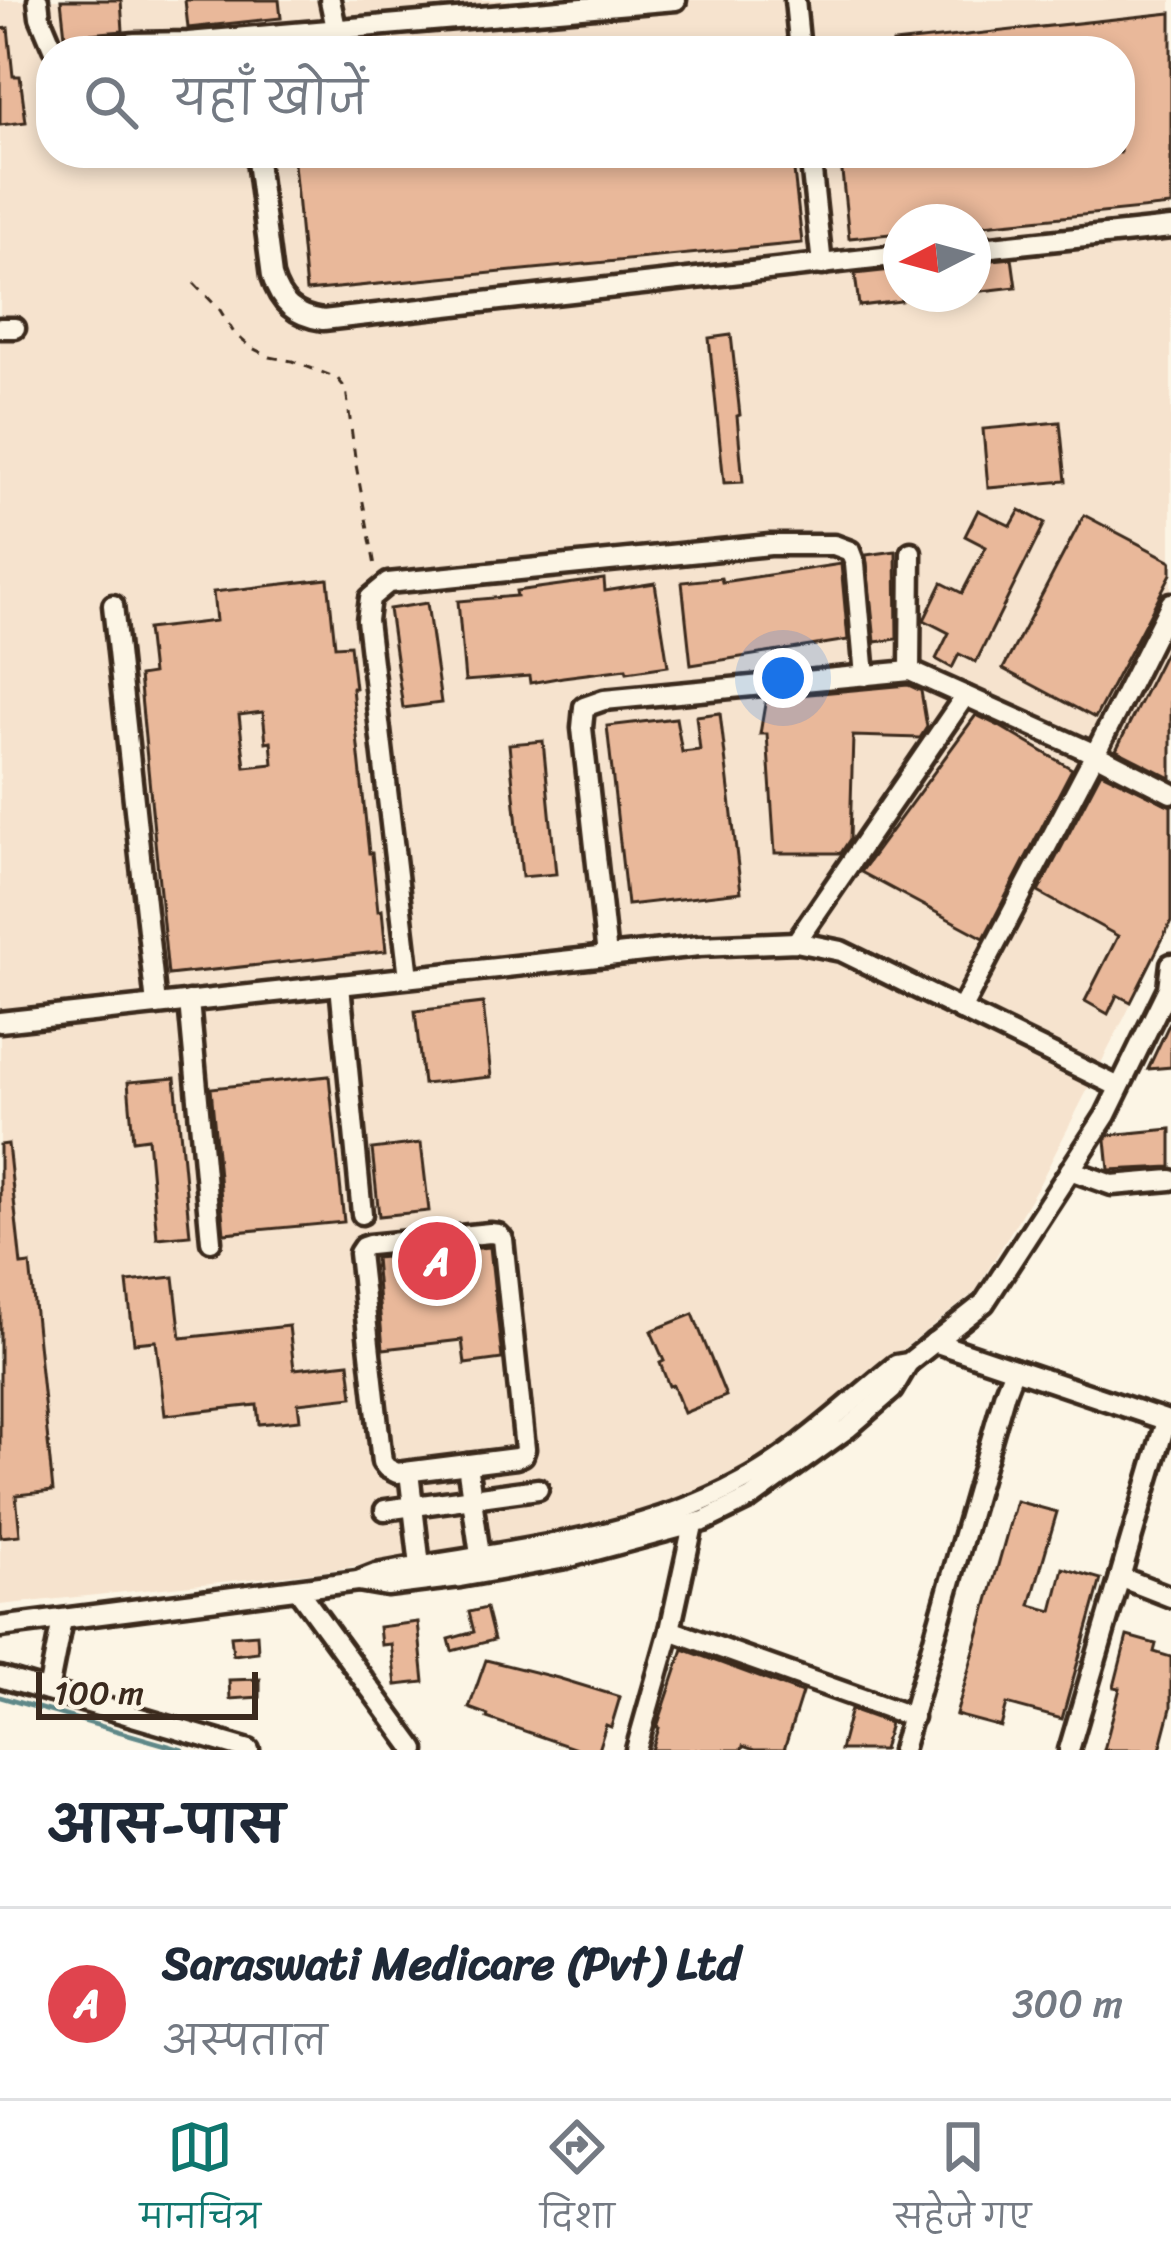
<!DOCTYPE html>
<html lang="hi">
<head>
<meta charset="utf-8">
<style>
  body { margin:0; font-family:Sriracha,"Playpen Sans Deva",sans-serif; background:#f2f2f3; color:#1f2937 }
  .compass { position:absolute; left:883px; top:204px; width:108px; height:108px; border-radius:50%; background:#fff; box-shadow:0 6px 18px #0003; rotate:264deg }
  .scale { position:absolute; left:36px; bottom:30px; width:222px; box-sizing:border-box; padding-left:12px; border:6px solid #3b2a1e; border-top:0; font-size:33px; line-height:42px; white-space:nowrap; color:#3b2a1e; -webkit-text-stroke:9px #fcf5e5; paint-order:stroke }
  .you { position:absolute; left:783px; top:678px; width:42px; height:42px; margin:-30px; border:9px solid #fff; border-radius:50%; background:#1a73e8; box-shadow:0 0 0 18px #1a73e833 }
  .badge { display:grid; place-items:center; width:78px; height:78px; border-radius:50%; background:#0f766e; color:#fff; font-size:39px; font-weight:700 }
  .pin { position:absolute; translate:-50% -50%; border:6px solid #fff; box-shadow:0 3px 12px #0006 }
  .list { margin:0; padding:0; list-style:none }
  h2 { display:flex; justify-content:space-between; align-items:center; height:156px; margin:0; padding:0 48px; font-size:51px }
  h2 small { font-size:39px; font-weight:400; color:#747a83 }
  .list li { display:grid; grid-template-columns:78px 1fr auto; gap:36px; align-items:center; box-sizing:border-box; height:192px; padding:0 48px; border-top:3px solid #e0e1e3 }
  .list b { display:block; font-size:45px; white-space:nowrap }
  .list p { margin:0; font-size:39px; white-space:nowrap; color:#747a83 }
  .list em { font-size:39px; font-style:normal; color:#747a83 }
  .icon { flex:none; width:66px; height:66px; fill:none; stroke:currentColor; stroke-width:2; stroke-linecap:round; stroke-linejoin:round }
  .map { position:relative; flex:none; width:1171px; height:1750px; overflow:hidden }
  .search { position:absolute; background:#fff; box-shadow:0 6px 18px #0003; left:36px; right:36px; top:36px; height:132px; display:flex; align-items:center; gap:30px; box-sizing:border-box; padding:0 42px; border-radius:48px; color:#747a83; font-size:45px }
  .sheet { height:348px; background:#fff }
  nav { display:flex; justify-content:space-around; align-items:center; box-sizing:border-box; height:168px; border-top:3px solid #e0e1e3; background:#fff; font-size:33px; color:#747a83 }
  nav a { display:grid; justify-items:center; gap:6px }
  nav .on { color:#0f766e }
  .map>svg:first-child { display:block }
</style>
</head>
<body>
<div class="map">
<svg width="1171" height="1750" viewBox="0 0 1171 1750">
  <rect width="100%" height="100%" fill="#fcf5e5"/>
  <filter id="ink" filterUnits="userSpaceOnUse"><feTurbulence type="fractalNoise" baseFrequency=".00833" numOctaves="2"/><feDisplacementMap in="SourceGraphic" scale="24" xChannelSelector="R" yChannelSelector="G"/><feConvolveMatrix kernelMatrix="1 2 1 2 8 2 1 2 1" color-interpolation-filters="sRGB"/></filter>
  <g filter="url(#ink)">
    <path fill="#f6e3ce" fill-rule="evenodd" d="M0 0H1171V926L1041 1181 975 1292 825 1411 715 1493 523 1540 317 1572 0 1605ZM51 51H1120V153H51ZM901 222H973V294H901Z"/>
    <g fill="none" stroke-linecap="round" stroke-linejoin="round">
      <polyline stroke="#5e8888" stroke-width="4.5" points="0,1697 183,1750"/>
    </g>
    <g fill="#e9b89a" stroke="#3b2a1e" stroke-width="3" fill-rule="evenodd">
      <polygon points="61,0 121,0 123,31 65,36"/>
      <polygon points="185,0 279,0 281,18 188,28"/>
      <polygon points="1171,13 1171,206 973,226 973,222 901,222 901,233 849,238 840,153 1120,153 1120,51 894,51 893,43"/>
      <polygon points="8,28 13,76 20,76 26,122 0,125 0,29"/>
      <polygon points="293,153 792,153 802,243 306,291"/>
      <polygon points="1012,258 1016,287 973,292 973,262"/>
      <polygon points="901,269 901,301 859,306 855,274"/>
      <polygon points="731,335 740,415 737,416 743,482 724,483 709,338"/>
      <polygon points="1060,422 1066,481 988,488 983,429"/>
      <polygon points="978,510 1011,526 1020,510 1045,523 976,662 959,654 952,668 936,659 949,633 924,620 942,583 962,593 986,547 965,536"/>
      <polygon points="1084,515 1171,561 1171,574 1095,718 1003,669"/>
      <polygon points="896,551 897,639 875,642 866,555"/>
      <polygon points="841,564 848,640 691,665 682,582 721,578 722,582"/>
      <path d="M328 579 335 646 350 645 355 688H352L369 853H372L378 911 382 910 386 951 168 975 139 676 152 674 147 629 216 621 213 592ZM263 712 266 742 271 741 273 764 245 767 239 715Z"/>
      <polygon points="604,579 605,591 655,583 668,666 627,672 626,669 563,677 530,683 529,676 465,681 458,601 517,596 516,591"/>
      <polygon points="427,603 441,703 403,708 389,609"/>
      <polygon points="1171,641 1171,778 1116,750"/>
      <polygon points="908,685 921,691 927,727 920,738 853,736 850,839 841,853 775,853 767,734 760,734 766,698"/>
      <polygon points="720,713 741,892 627,905 607,726 676,718 682,752 700,750 696,716"/>
      <polygon points="976,715 1001,727 1072,769 984,938 861,872"/>
      <polygon points="543,741 556,874 522,877 509,744"/>
      <polygon points="1101,772 1171,806 1171,922 1131,1002 1117,995 1108,1014 1085,1001 1118,936 1038,892"/>
      <polygon points="483,1003 491,1077 423,1084 415,1011"/>
      <polygon points="1171,1020 1171,1067 1148,1069"/>
      <polygon points="329,1076 344,1222 224,1233 211,1088"/>
      <polygon points="175,1078 190,1235 157,1238 148,1138 133,1140 128,1082"/>
      <polygon points="1171,1129 1171,1167 1109,1170 1106,1140 1109,1135"/>
      <polygon points="421,1143 429,1211 379,1216 372,1149"/>
      <polygon points="8,1144 21,1265 30,1264 53,1491 16,1495 20,1535 0,1537 0,1145"/>
      <polygon points="490,1247 502,1359 465,1364 462,1340 383,1349 375,1258"/>
      <polygon points="174,1277 181,1338 289,1326 294,1369 349,1363 353,1397 298,1403 300,1420 259,1424 257,1405 165,1415 156,1341 134,1343 127,1282"/>
      <polygon points="693,1314 726,1396 684,1413 673,1385 669,1386 660,1363 664,1361 651,1331"/>
      <polygon points="1016,1501 1057,1512 1030,1605 1052,1611 1063,1568 1101,1579 1062,1719 1007,1704 1001,1727 956,1715"/>
      <polygon points="486,1608 494,1640 452,1651 449,1639 474,1632 469,1612"/>
      <polygon points="418,1622 424,1682 396,1685 391,1644 381,1645 379,1627"/>
      <polygon points="257,1634 258,1652 233,1655 231,1636"/>
      <polygon points="1127,1636 1156,1644 1154,1652 1171,1657 1171,1708 1160,1750 1104,1750 1120,1688 1114,1687"/>
      <polygon points="683,1649 802,1693 784,1750 754,1750 743,1746 742,1750 652,1750 659,1728 657,1727"/>
      <polygon points="486,1660 558,1678 620,1697 611,1727 606,1725 598,1750 579,1750 487,1718 488,1715 469,1708"/>
      <polygon points="260,1679 260,1697 230,1699 229,1680"/>
      <polygon points="851,1709 890,1723 883,1750 840,1750"/>
    </g>
    <g fill="none" stroke-linecap="round" stroke-linejoin="round">
      <defs>
        <g id="minor">
          <polyline points="38,0 40,17 53,48 66,50 135,43 188,42 676,0"/>
          <polyline points="330,0 336,28"/>
          <polyline points="795,0 800,51"/>
          <path d="M256 153 272 276C280 303 295 316 323 320L901 255"/>
          <polyline points="810,153 822,265"/>
          <polyline points="973,249 1171,228"/>
          <polyline points="0,328 15,328"/>
          <polyline points="113,605 156,1005"/>
          <polyline points="910,671 911,552"/>
          <polyline points="796,942 965,696"/>
          <polyline points="607,956 582,728 584,707 604,700 910,671 1095,754 1171,793"/>
          <polyline points="409,977 367,620 370,598 388,583 770,545 834,545 850,551 855,564 865,676"/>
          <polyline points="340,985 362,1214"/>
          <polyline points="189,1001 211,1241"/>
          <polyline points="961,1010 1095,754 1171,603"/>
          <polyline points="0,1022 699,946 796,942 841,951 1119,1087"/>
          <polyline points="1070,1170 1112,1185 1171,1180"/>
          <polygon points="490,1233 498,1234 503,1239 525,1449 523,1455 516,1458 397,1473 387,1468 382,1462 359,1253 363,1247 369,1245"/>
          <polyline points="934,1342 1171,1422"/>
          <polyline points="467,1464 480,1555"/>
          <polyline points="409,1472 420,1566"/>
          <polyline points="385,1510 538,1489"/>
          <polyline points="1120,1577 1171,1597"/>
          <polyline points="358,1581 387,1586 460,1577 566,1558 704,1521 751,1498 848,1428 892,1390 908,1363"/>
          <polyline points="298,1590 415,1750"/>
          <path d="M0 1627 358 1581 376 1574C498 1551 631 1543 742 1482 798 1452 846 1405 896 1365L908 1363 984 1303 1106 1115 1168 988 1171 964"/>
          <polyline points="670,1630 913,1717"/>
          <polyline points="0,1677 249,1750"/>
          <polyline points="48,1691 62,1620"/>
          <polyline points="636,1750 670,1630 693,1525"/>
          <polyline points="902,1750 1005,1392 1014,1369"/>
          <polyline points="1069,1750 1166,1421"/>
        </g>
      </defs>
      <use href="#minor" stroke="#3b2a1e" stroke-width="27"/>
      <polyline stroke="#3b2a1e" stroke-width="3" stroke-dasharray="9 9" stroke-linecap="butt" points="194,283 220,310 234,333 250,347 270,357 292,361 337,378 346,389 356,465 376,571"/>
      <use href="#minor" stroke="#fcf5e5" stroke-width="18"/>
    </g>
  </g>
</svg>
<svg class="compass" viewBox="-18 -18 36 36"><path d="M0-13l5 13h-10z" fill="#e53935"/><path d="M0 13l5-13h-10z" fill="#747a83"/></svg>
<div class="scale">100 m</div>
<div class="you"></div>
<div class="pin badge" style="left:437px;top:1261px;background:#e0444e">A</div>
<div class="search"><svg class="icon" aria-label="search" viewBox="0 0 24 24"><circle cx="10" cy="10" r="6"/><path d="M15 15l6 6"/></svg>यहाँ खोजें</div>
</div>
<section class="sheet">
<h2>आस-पास<small></small></h2>
<ul class="list">
<li><span class="badge" style="background:#e0444e">A</span><div><b>Saraswati Medicare (Pvt) Ltd</b><p>अस्पताल</p></div><em>300 m</em></li>
</ul>
</section>
<nav>
<a class="on"><svg class="icon" aria-label="map" viewBox="0 0 24 24"><path d="M3 6l6-2 6 2 6-2v14l-6 2-6-2-6 2zM9 4v14M15 6v14"/></svg>मानचित्र</a>
<a><svg class="icon" aria-label="directions" viewBox="0 0 24 24"><path d="M12 3l9 9-9 9-9-9zM9 14v-3h6M13 9l2 2-2 2"/></svg>दिशा</a>
<a><svg class="icon" aria-label="saved" viewBox="0 0 24 24"><path d="M7 4h10v16l-5-4-5 4z"/></svg>सहेजे गए</a>
</nav>
</body>
</html>
